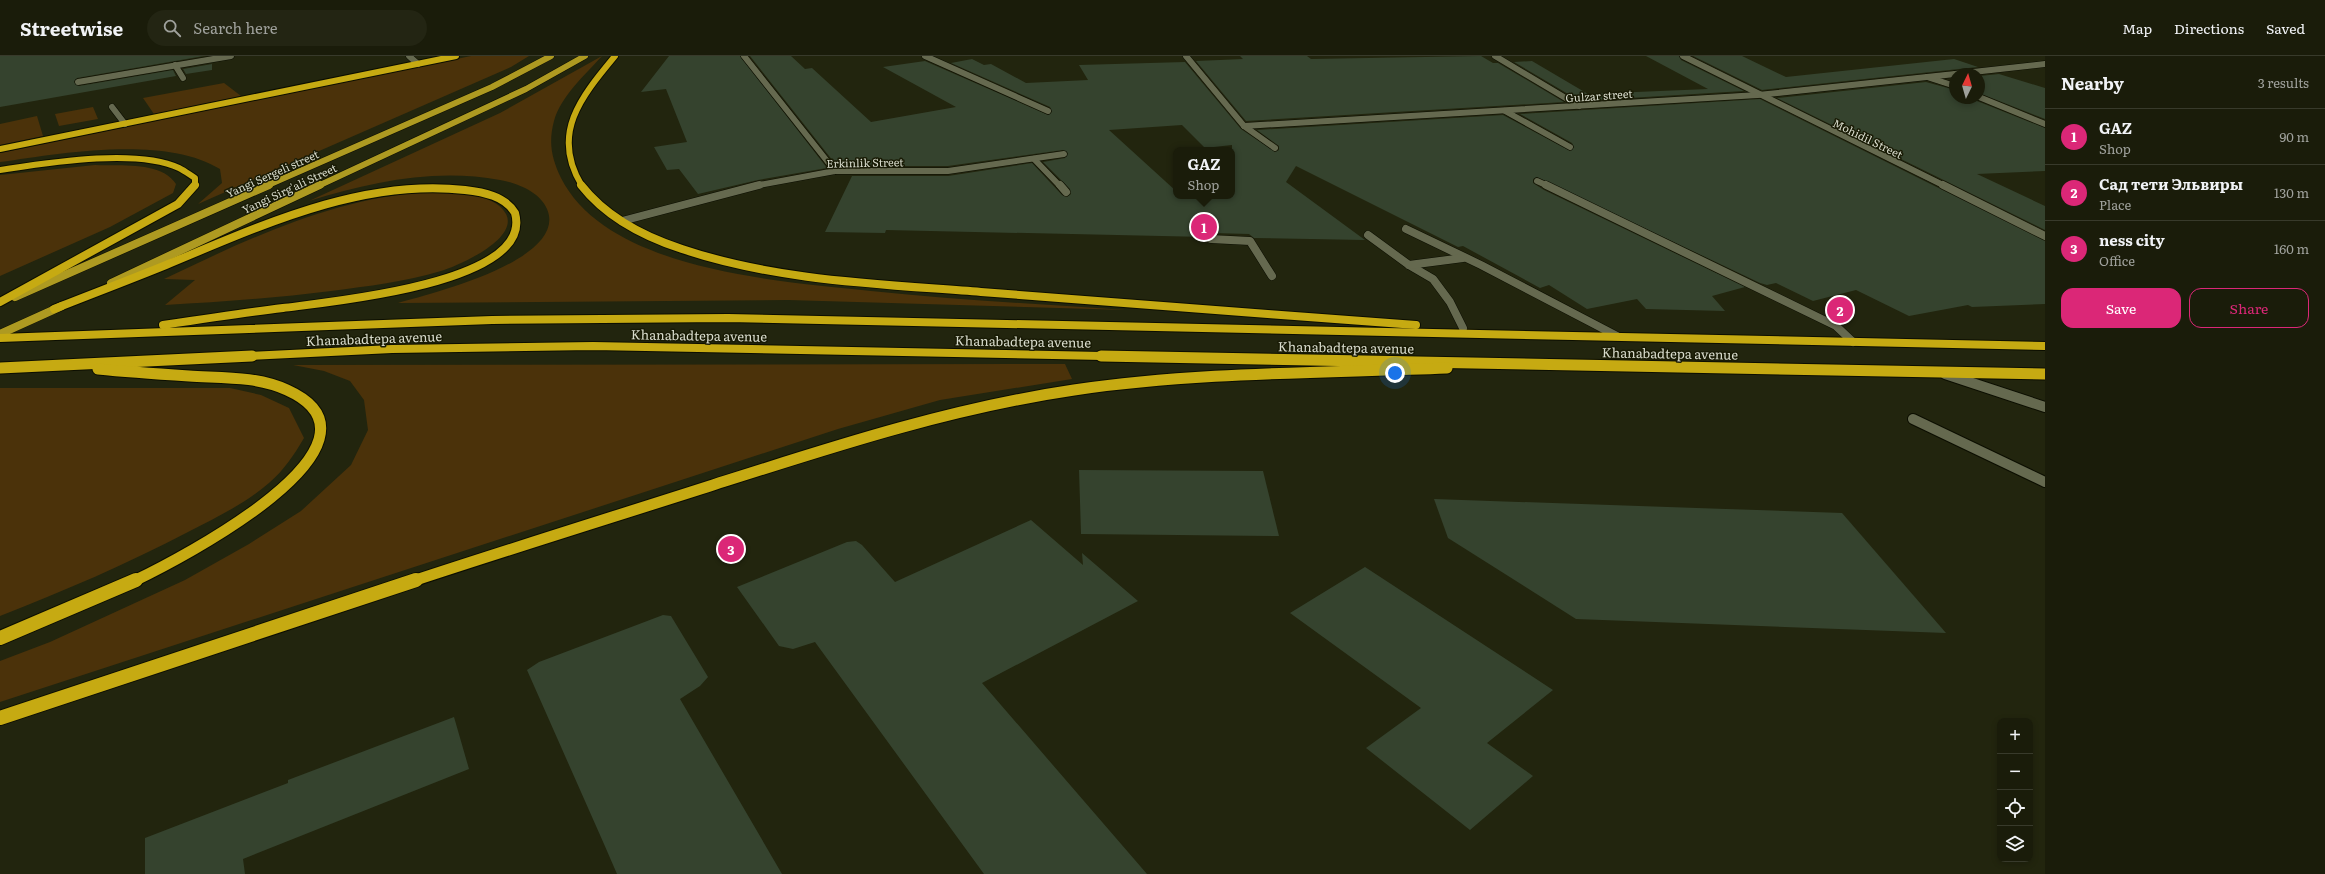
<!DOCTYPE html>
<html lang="en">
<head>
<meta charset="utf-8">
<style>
  body { margin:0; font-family:Literata,serif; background:#232513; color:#f1f3f6 }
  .controls { position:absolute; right:12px; bottom:12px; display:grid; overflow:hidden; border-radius:8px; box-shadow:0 2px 6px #0003 }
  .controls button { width:36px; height:36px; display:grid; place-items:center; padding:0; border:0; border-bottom:1px solid #383a2b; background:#1a1c0a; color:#f1f3f6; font:20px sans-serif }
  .compass { position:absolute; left:1949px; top:12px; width:36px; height:36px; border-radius:50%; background:#1a1c0a; box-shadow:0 2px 6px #0003; rotate:5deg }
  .you { position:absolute; left:1395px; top:317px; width:14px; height:14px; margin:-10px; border:3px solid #fff; border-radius:50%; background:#1a73e8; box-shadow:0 0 0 6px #1a73e833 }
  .badge { display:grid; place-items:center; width:26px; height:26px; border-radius:50%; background:#db2777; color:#fff; font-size:13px; font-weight:700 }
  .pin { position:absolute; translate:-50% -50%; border:2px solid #fff; box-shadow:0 1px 4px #0006 }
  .popup { position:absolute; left:1173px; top:91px; width:62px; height:52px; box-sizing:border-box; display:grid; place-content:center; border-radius:8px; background:#1a1c0a; filter:drop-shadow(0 1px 3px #0005); font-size:13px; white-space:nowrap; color:#9fa19c }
  .popup b { font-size:15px; color:#f1f3f6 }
  .popup::after { content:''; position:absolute; left:50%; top:100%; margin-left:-8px; border:8px solid transparent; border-top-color:#1a1c0a }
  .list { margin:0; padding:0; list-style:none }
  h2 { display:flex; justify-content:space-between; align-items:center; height:52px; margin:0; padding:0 16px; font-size:17px }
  h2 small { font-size:13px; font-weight:400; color:#9fa19c }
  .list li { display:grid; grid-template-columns:26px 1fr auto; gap:12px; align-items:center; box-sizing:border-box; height:56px; padding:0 16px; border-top:1px solid #383a2b }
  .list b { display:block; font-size:15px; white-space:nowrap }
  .list p { margin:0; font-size:13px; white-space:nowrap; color:#9fa19c }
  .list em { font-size:13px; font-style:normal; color:#9fa19c }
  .actions { display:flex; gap:8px; padding:12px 16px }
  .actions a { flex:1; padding:9px 0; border:1px solid #db2777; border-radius:12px; text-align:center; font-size:14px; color:#db2777 }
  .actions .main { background:#db2777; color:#fff }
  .icon { flex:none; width:22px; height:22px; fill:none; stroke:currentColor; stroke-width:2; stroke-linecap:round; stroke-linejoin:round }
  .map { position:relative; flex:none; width:2045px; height:818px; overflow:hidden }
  header { display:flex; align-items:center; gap:24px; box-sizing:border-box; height:56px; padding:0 20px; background:#1a1c0a; border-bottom:1px solid #383a2b }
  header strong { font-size:19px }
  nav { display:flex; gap:22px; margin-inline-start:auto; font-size:14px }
  .search { width:280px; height:36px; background:#232513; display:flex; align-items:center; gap:10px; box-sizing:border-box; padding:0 14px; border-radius:22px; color:#9fa19c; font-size:15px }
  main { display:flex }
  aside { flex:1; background:#1a1c0a }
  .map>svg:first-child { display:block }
</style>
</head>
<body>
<header>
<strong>Streetwise</strong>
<div class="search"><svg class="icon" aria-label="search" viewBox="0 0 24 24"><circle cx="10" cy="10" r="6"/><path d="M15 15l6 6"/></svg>Search here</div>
<nav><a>Map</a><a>Directions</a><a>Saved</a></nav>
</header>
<main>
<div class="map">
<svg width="2045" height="818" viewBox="0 0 2045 818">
  <rect width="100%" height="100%" fill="#22250e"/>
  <g fill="#4b320a">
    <path d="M471 0H529L511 11 198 148 222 127 220 113C165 79 62 97 0 106V97Z"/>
    <path d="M602 0C585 19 561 40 554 65 548 87 552 103 561 122 608 215 780 225 871 235 955 244 1041 248 1126 254L788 244 398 247C430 238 569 204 547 153 540 136 517 127 500 124 435 112 371 126 309 145L500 57Z"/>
    <polygon points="224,27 241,40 154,58 143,42"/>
    <polygon points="93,51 98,63 59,70 55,58"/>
    <polygon points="37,60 43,80 0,89 0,68"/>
    <path d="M95 109C119 110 162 105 176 128L173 137 110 171 0 220V119Z"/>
    <path d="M427 136C448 136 495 136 506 158 519 183 458 210 441 215 405 226 368 230 331 235 276 242 221 246 165 249L195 224 164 223C248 183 333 142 427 136Z"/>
    <polygon points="1065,308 1072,323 940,344 838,373 0,646 0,605 50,586 185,524 249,488 301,455 351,409 368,374 364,344 350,325 324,315 293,309"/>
    <path d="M0 332H230L261 339 289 352 304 382C294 399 284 414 269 427 245 448 215 462 188 476 127 508 64 535 0 560Z"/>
  </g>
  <g fill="#35432e" fill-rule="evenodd">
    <polygon points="0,0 204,0 77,22 74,26 79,30 173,14 176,20 0,51"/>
    <polygon points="669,0 740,0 827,112 758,124 698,138 679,113 667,114 654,91 687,86 666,33 641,36"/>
    <path d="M750 0H791L805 13 812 12 871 66 956 51 883 11 925 5 1048 59 1052 56 1050 51 951 7 972 3 984 9 991 8 1026 27 1088 24 1079 9 1185 6 1241 73 1275 96 1279 94V90L1257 74 1503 59 1570 95 1574 91 1572 87 1520 58 1760 43 2045 185V248L1972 251 1968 249 1909 260 1856 234 1813 245 1776 227 1767 229 1760 227 1537 121 1533 123V127L1544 134 1745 231 1712 240 1725 255 1646 253 1637 243 1587 253 1549 229 1540 232 1463 190 1458 191 1296 110 1286 126 1365 184 1254 182 1249 178 1212 177 1206 181 886 174 885 177 825 176 852 120H948L1032 107 1062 139 1067 141 1071 138 1070 133 1043 106 1065 102 1068 97 1063 94 948 110H837ZM1182 69 1205 92 1232 89V140H1176V135L1109 74Z"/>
    <polygon points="1240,0 1307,0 1311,3 1481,0 1493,7 1498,7 1564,46 1246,65 1196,5 1243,3"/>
    <polygon points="1646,0 1679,0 1681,4 1744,35 1580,45 1514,6 1532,5 1588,38 1708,33"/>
    <polygon points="1693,0 1742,0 1786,21 1954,3 1978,11 1762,34"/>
    <polygon points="212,8 212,14 186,18 183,13"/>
    <polygon points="1999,18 2045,32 2045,63 1979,37 1979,20"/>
    <polygon points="1926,26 1955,34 1955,42 1975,42 1977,45 2045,72 2045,115 1977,118 2045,150 2045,174 1777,42"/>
    <polygon points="1079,414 1263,415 1279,480 1081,478"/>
    <polygon points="1434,443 1842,457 1946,577 1576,563 1448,482"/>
    <polygon points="1031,464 1083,509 1082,497 1138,545 982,627 1147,818 984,818 815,586 793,593 779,590 737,531 847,486 856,485 862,489 895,526"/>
    <polygon points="1365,511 1553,634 1487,687 1533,720 1470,774 1366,692 1421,652 1290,557"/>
    <polygon points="663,559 671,560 708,621 700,630 680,643 782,818 617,818 604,788 527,614 539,606"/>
    <polygon points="454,661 469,713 243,803 245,818 145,818 145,782 288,727 288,724"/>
  </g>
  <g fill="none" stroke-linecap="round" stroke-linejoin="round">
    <defs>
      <g id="service-far2">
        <polyline points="175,9 183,22"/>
        <polyline points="1927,21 1955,30"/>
        <polyline points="78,26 231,0"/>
        <polyline points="1979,41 2045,68"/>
        <polyline points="112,51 125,68"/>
        <polyline points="1034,103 1060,130"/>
      </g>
      <g id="service-far1">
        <polyline points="1060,129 1066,136"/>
        <polyline points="1406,173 1481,209 1617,280"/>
        <polyline points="1368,179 1409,209 1433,223 1450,246 1463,272"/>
        <polyline points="1211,183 1250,185 1272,220"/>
        <polyline points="1409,209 1463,202"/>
      </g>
      <g id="service">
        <polyline points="1945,318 2045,351"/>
        <polyline points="1913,363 2045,426"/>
      </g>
      <g id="minor-far1">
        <polyline points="409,0 418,8"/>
        <polyline points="744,0 835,115"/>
        <polyline points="925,0 1048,55"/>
        <polyline points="1186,0 1244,70 1275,92"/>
        <polyline points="1495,0 1579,50"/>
        <polyline points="1955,18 2045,8"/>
        <polyline points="1505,55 1570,91"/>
        <polyline points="1244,70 1758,39 1955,18"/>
        <polyline points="1537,125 1548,130"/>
        <polyline points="754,130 835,115 948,115 1064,98"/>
      </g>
      <g id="minor">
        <polyline points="1546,129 1836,270 1853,286"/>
        <polyline points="622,165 759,129"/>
      </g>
      <polyline id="tertiary-far1" points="1683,0 1945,130"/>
      <polyline id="tertiary" points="1943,129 2045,180"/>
      <g id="primary-far1">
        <polyline points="266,130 492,31 551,0"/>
        <polyline points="318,130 526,33 585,0"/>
      </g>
      <g id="primary">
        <polyline points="111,227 320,129"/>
        <polyline points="15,241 269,129"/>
        <polyline points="0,278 62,250"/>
      </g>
      <g id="trunk-far3">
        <polyline points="0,93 456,0"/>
        <path d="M0 114C47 107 136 92 179 112 185 115 190 119 195 122V130"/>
        <path d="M582 130C550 78 581 41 615 0"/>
      </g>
      <g id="trunk-far2">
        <path d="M581 129C606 161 645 181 682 193 777 225 881 228 981 236 1126 248 1271 258 1416 269"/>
        <polyline points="0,246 178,148 195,129"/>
        <path d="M54 253C92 238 129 224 166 209 260 170 362 122 465 134 483 136 505 140 515 157 535 228 327 246 283 252 243 257 203 263 163 269"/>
        <polyline points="0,282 492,264 728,262 2045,290"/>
        <polyline points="231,301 392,293 593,290 1152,301"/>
      </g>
      <g id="trunk-far1">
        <polyline points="1101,300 2045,318"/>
        <polyline points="0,312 252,300"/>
        <path d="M98 313C128 316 158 318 189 320 221 322 257 320 287 334 405 387 178 504 134 525"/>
        <path d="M413 525C513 492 613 461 713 429 832 391 951 352 1074 334 1197 316 1323 317 1447 312"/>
      </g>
      <g id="trunk">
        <polyline points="0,582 136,524"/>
        <polyline points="0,662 416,524"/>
      </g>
    </defs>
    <use href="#service-far2" stroke="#0c0e00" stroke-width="7"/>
    <use href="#service-far1" stroke="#0c0e00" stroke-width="9"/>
    <use href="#service" stroke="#0c0e00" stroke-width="12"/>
    <use href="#minor-far1" stroke="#0c0e00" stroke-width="7"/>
    <use href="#minor" stroke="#0c0e00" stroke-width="9"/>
    <use href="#tertiary-far1" stroke="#0c0e00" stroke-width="7"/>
    <use href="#tertiary" stroke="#0c0e00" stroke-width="9"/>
    <use href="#primary-far1" stroke="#0c0e00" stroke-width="7"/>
    <use href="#primary" stroke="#0c0e00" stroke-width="9"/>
    <use href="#trunk-far3" stroke="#0c0e00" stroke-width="8"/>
    <use href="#trunk-far2" stroke="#0c0e00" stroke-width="10"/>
    <use href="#trunk-far1" stroke="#0c0e00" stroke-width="13"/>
    <use href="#trunk" stroke="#0c0e00" stroke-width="16"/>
    <use href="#service-far2" stroke="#65694f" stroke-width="6"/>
    <use href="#service-far1" stroke="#65694f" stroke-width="8"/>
    <use href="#service" stroke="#65694f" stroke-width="10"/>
    <use href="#minor-far1" stroke="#65694f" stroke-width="6"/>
    <use href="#minor" stroke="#65694f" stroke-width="8"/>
    <use href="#tertiary-far1" stroke="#65694f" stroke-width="6"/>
    <use href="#tertiary" stroke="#65694f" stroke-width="8"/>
    <use href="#primary-far1" stroke="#ae9a21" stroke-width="6"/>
    <use href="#primary" stroke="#ae9a21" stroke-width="8"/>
    <use href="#trunk-far3" stroke="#c6aa12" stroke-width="6"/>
    <use href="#trunk-far2" stroke="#c6aa12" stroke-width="8"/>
    <use href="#trunk-far1" stroke="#c6aa12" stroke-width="11"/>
    <use href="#trunk" stroke="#c6aa12" stroke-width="14"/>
  </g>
  <g text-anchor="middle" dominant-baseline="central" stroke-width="3" stroke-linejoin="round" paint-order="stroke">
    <g font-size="11" fill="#d9dccd" stroke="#191b05">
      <text transform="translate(1599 39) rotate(-4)">Gulzar street</text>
      <text transform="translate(1868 82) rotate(26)">Mohidil Street</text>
      <text transform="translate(865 106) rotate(-1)">Erkinlik Street</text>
      <text transform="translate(272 117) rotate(-24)">Yangi Sergeli street</text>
      <text transform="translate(289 132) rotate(-25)">Yangi Sirg'ali Street</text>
    </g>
    <g font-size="13" fill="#d9dccd" stroke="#191b05">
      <text transform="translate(699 279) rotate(1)">Khanabadtepa avenue</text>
      <text transform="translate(374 282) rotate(-2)">Khanabadtepa avenue</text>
      <text transform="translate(1023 285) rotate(1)">Khanabadtepa avenue</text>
      <text transform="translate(1346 291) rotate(1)">Khanabadtepa avenue</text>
      <text transform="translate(1670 297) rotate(1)">Khanabadtepa avenue</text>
    </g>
  </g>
</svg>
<div class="controls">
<button>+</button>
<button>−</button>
<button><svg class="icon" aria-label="locate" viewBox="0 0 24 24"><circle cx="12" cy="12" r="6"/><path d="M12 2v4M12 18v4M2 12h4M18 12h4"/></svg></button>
<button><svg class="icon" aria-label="layers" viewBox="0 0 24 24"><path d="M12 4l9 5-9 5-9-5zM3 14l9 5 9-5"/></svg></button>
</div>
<svg class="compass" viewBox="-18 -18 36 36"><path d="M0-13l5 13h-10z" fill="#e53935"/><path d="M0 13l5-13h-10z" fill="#9fa19c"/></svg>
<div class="you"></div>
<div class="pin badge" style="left:1204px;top:171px">1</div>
<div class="popup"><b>GAZ</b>Shop</div>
<div class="pin badge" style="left:1840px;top:254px">2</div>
<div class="pin badge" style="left:731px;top:493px">3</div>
</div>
<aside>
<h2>Nearby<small>3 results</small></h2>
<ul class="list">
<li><span class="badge">1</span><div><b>GAZ</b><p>Shop</p></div><em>90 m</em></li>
<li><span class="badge">2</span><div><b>Сад тети Эльвиры</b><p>Place</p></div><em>130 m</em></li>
<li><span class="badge">3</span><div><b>ness city</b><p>Office</p></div><em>160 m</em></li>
</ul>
<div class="actions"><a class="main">Save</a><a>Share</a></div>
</aside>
</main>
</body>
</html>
